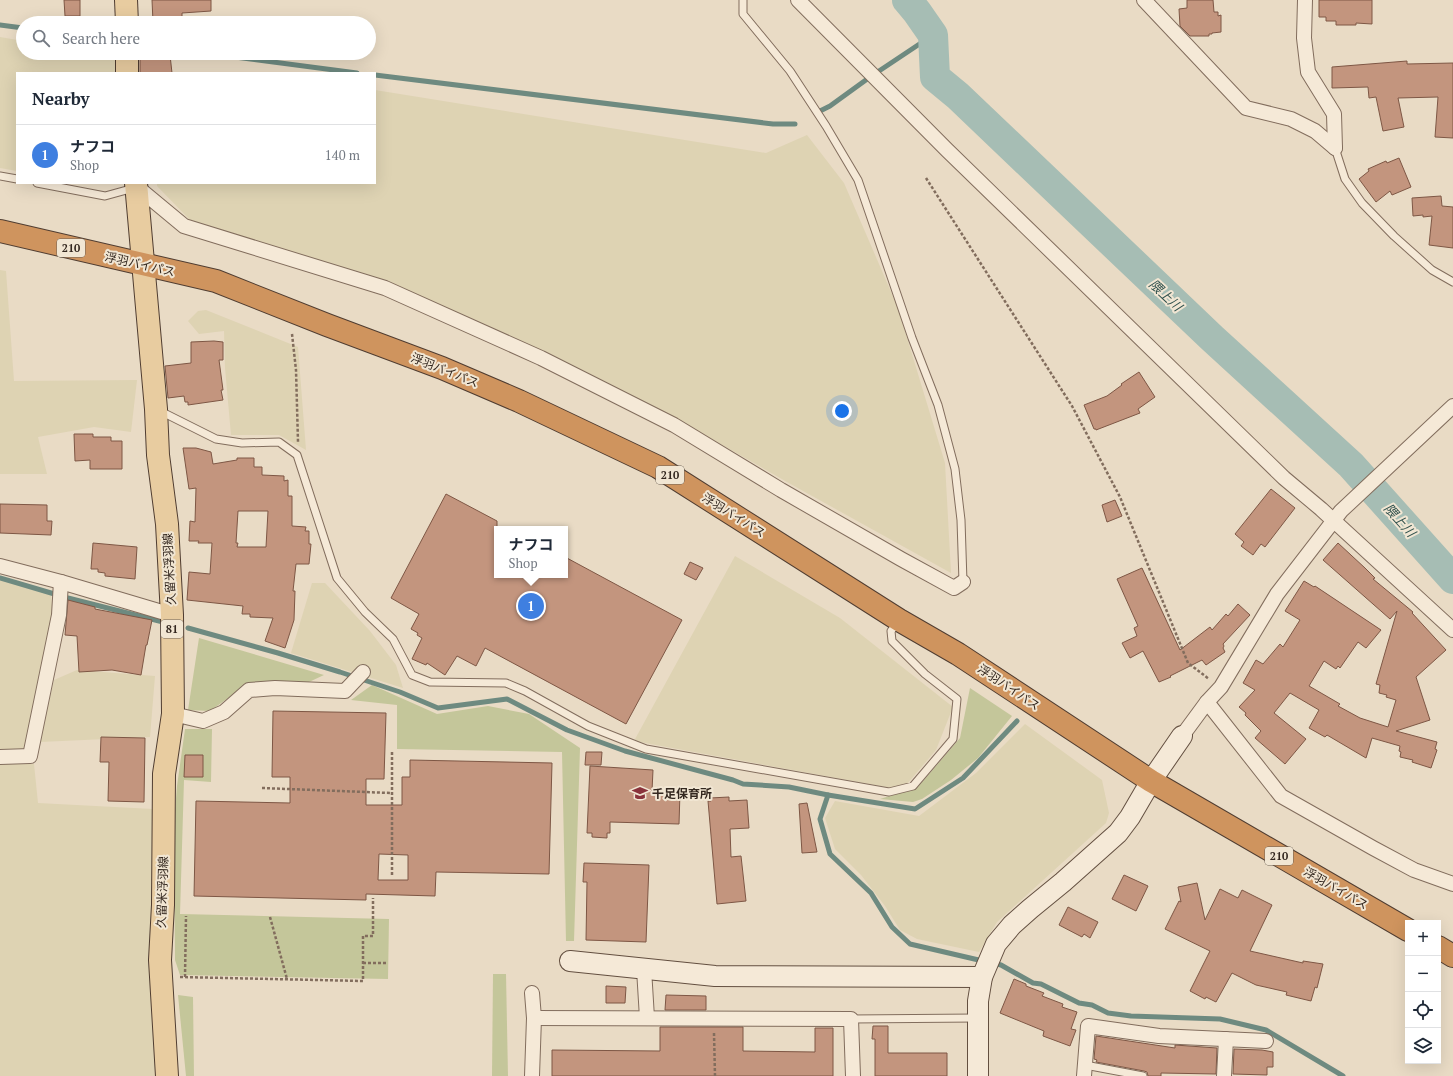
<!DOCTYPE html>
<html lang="en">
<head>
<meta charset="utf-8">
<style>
  body { margin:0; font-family:"PT Serif","Noto Sans JP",serif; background:#f6f6f7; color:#1f2937 }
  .controls { position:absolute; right:12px; bottom:12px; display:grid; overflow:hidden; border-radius:0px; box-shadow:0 4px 16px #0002 }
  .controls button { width:36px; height:36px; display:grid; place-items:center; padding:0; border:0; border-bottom:1px solid #e0e1e3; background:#fff; color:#1f2937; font:20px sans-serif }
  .you { position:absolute; left:842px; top:411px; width:14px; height:14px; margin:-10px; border:3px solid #fff; border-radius:50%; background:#1a73e8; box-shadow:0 0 0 6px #1a73e833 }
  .badge { display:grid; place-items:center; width:26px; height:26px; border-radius:50%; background:#8a333b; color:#fff; font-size:13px; font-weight:700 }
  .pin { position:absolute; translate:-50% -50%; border:2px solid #fff; box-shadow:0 1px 4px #0006 }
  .popup { position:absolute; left:494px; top:526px; width:74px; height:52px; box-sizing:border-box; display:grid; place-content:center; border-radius:0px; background:#fff; filter:drop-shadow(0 1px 3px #0005); font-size:13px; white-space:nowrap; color:#747a83 }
  .popup b { font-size:15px; color:#1f2937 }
  .popup::after { content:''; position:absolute; left:50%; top:100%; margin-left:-8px; border:8px solid transparent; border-top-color:#fff }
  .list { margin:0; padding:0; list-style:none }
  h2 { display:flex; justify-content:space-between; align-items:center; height:52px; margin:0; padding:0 16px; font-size:17px }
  h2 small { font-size:13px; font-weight:400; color:#747a83 }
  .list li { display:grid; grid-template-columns:26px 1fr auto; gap:12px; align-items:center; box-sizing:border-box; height:60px; padding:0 16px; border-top:1px solid #e0e1e3 }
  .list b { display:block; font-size:15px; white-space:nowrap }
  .list p { margin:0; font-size:13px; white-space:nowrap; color:#747a83 }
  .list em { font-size:13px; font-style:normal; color:#747a83 }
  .icon { flex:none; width:22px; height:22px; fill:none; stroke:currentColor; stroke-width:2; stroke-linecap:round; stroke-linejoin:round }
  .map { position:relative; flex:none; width:1453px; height:1076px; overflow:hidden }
  .search { position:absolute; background:#fff; box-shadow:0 4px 16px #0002; left:16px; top:16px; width:360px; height:44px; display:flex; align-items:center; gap:10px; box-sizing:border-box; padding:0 14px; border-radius:22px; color:#747a83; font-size:15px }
  .panel { position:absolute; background:#fff; box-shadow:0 4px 16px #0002; left:16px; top:72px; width:360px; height:112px; border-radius:0px }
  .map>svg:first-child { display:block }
</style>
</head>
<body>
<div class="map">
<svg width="1453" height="1076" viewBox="0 0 1453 1076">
  <rect width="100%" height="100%" fill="#e9dbc5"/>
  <g fill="#ded3b3">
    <polygon points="0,37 23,41 23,53 105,53 115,55 115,73 17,73 17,171 0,168"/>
    <polygon points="375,90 766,153 807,135 844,183 898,308 945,463 951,573 787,482 675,418 385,281 190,220 157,186 157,183 375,183"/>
    <polygon points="0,270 6,271 14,381 137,380 131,432 94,427 38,437 47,474 0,474"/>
    <polygon points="206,310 298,347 306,450 279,435 231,435 225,368 224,331 199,334 188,321 198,311"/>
    <polygon points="735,556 840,618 953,707 936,750 902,790 634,741"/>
    <polygon points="0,579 51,593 53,618 27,750 0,750"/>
    <polygon points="312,583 325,583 370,631 396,665 403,688 291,653"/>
    <polygon points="77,670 155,676 150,737 40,742 54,680"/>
    <polygon points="1025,724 1102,780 1109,813 1106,823 997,922 979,952 917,939 900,930 885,906 861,875 835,849 825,818 835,801 919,816 976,773"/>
    <polygon points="0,764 34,764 38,803 153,809 159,1076 0,1076"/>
  </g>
  <g fill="#c4c69a">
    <polygon points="199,638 324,675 309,682 249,683 210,711 188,710"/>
    <polygon points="372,685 437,714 488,706 529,714 580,748 574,941 566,941 562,752 397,749 397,705 351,700"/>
    <polygon points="970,688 1012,716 978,758 951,780 922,799 913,802 880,799 918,787 960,738"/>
    <polygon points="185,729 212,729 211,782 184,780 180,914 389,919 388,979 180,975 175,960 174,823 177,786"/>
    <polygon points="493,974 506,974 508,1076 492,1076"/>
    <polygon points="178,995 193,997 194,1076 186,1076"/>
  </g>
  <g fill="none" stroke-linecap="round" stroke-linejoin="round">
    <g stroke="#6e8a80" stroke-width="5">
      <polyline points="0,25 23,28"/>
      <polyline points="204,53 357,73"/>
      <polyline points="375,75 773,124 795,124"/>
      <polyline points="820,111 830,106 870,77 933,35"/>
      <polyline points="0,578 68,598 167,623"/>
      <polyline points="188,628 278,653 340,672 400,692 438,708 507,699 567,730 625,751 733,780 743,784 789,787 828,795 820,819 830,854 871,893 892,927 910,944 983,961"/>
      <polyline points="828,795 915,809 963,778 1017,721"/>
      <polyline points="993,963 1001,965 1033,983 1041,984 1079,1003 1092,1005 1108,1013 1131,1016 1220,1019 1266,1030 1343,1076"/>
    </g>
    <polyline stroke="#a6bdb4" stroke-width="30" points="907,0 917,12 933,35 935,77 958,96 1212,338 1351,465 1453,579"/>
  </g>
  <g fill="#c3957e" stroke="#7e5745" fill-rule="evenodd">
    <polygon points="64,0 80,0 80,16 65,16"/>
    <polygon points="152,0 211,0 211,11 182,13 182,21 153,22"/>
    <polygon points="1187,0 1213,0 1214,12 1218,12 1218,16 1221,15 1221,32 1212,33 1212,34 1209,34 1209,36 1190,36 1180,26 1179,9 1187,8"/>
    <polygon points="1319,0 1372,0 1372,24 1356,23 1356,25 1336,25 1336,21 1326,21 1326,17 1319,17"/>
    <polygon points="140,53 150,53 150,56 170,55 172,73 140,73"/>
    <polygon points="1407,61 1407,64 1453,63 1453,138 1435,137 1438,97 1398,98 1404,127 1383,131 1376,97 1369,98 1368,87 1332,88 1332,67"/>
    <polygon points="1399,158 1411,187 1392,195 1390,191 1376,202 1359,179 1369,171 1368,169 1386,161 1387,163"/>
    <polygon points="1441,196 1442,206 1453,207 1453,248 1429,245 1432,216 1423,217 1423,215 1413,216 1412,198"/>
    <polygon points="214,341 223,342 223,360 219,360 223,390 221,390 223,400 188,405 188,402 185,402 184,396 168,398 165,366 191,363 191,342"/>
    <polygon points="1139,372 1155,397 1138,409 1140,413 1096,430 1096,429 1094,429 1084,405 1107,396 1122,385 1121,384"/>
    <polygon points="74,434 93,434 93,437 111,437 111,441 122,441 122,469 90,469 90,460 75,461"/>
    <path d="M183 448H196L211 452 213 464 237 460V458H254V467H262V475L284 476V481L288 480V496H292V526L306 527 305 531H309V544H311L309 564H296L293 591H295L294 620 285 648 265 641 273 618 250 617V614H242L243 606 187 600 189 572 210 574 212 543H198L199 541H189L190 521 195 522 196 488 189 489ZM238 511H268L266 547H237L238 543H236Z"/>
    <polygon points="1271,489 1295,508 1265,547 1261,544 1253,555 1241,546 1244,542 1235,534"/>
    <polygon points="446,494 497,521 497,575 565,575 565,557 682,620 626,724 485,648 476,666 457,656 445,675 427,663 426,665 412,659 422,638 417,635 418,633 411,629 419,614 391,598"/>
    <polygon points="1115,500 1122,516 1107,522 1102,505"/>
    <polygon points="0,504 47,505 47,521 52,521 51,535 0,533"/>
    <polygon points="93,543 137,547 135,579 105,576 105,573 98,572 98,569 91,569"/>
    <polygon points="1338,543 1365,568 1375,578 1373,579 1413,612 1412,613 1446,650 1416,677 1430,720 1396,731 1437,742 1435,749 1437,750 1431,768 1412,762 1413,760 1400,757 1401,752 1399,751 1400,746 1372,738 1366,758 1327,735 1325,737 1309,728 1319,710 1290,693 1274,713 1306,739 1285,764 1255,738 1261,731 1245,715 1246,713 1239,707 1255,690 1243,683 1256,660 1263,664 1280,644 1283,647 1300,620 1285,611 1304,581 1314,587 1315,586 1381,630 1366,648 1358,642 1340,668 1338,666 1336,669 1324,661 1309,686 1340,704 1338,706 1360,718 1388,727 1396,700 1386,697 1387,695 1379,693 1380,685 1376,684 1397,611 1390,619 1323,560"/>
    <polygon points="690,562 703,568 696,580 684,574"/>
    <polygon points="1142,568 1180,650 1210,627 1212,630 1226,614 1228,616 1238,604 1250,615 1223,644 1224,646 1223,648 1225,652 1206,665 1202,660 1170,676 1171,677 1159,682 1143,651 1130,658 1122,643 1137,636 1134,628 1138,626 1117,579"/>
    <polygon points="68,600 95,607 95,609 152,620 147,645 146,645 141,675 112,670 79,672 77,636 65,635"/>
    <path d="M273 711 386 713 384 779H366V805H402V777H410V760L552 763 549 874 436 872 435 896 366 894V900L194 896 196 801 290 803V777H272ZM379 854 408 855V880H378Z"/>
    <polygon points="101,737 145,738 144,802 108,801 109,762 100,762"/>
    <polygon points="586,752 602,752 601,765 585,765"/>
    <polygon points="185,755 203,755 203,777 184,777"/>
    <polygon points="590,766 653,770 652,791 680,792 679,824 610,822 610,833 607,833 607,838 592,837 592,833 587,833"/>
    <polygon points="729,797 729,801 747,800 749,828 730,829 731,857 741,856 746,901 717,904 708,801 711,801 710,798"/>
    <polygon points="807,803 817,852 802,853 799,804"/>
    <polygon points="584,863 649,865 646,942 586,940 587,882 583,882"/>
    <polygon points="1124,875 1148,886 1136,911 1112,899"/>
    <polygon points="1197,883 1205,920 1220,889 1238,898 1242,890 1272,905 1250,951 1303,963 1303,961 1323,964 1317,988 1315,987 1311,1001 1286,995 1287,992 1256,985 1232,973 1216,1002 1206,997 1205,999 1190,991 1210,951 1165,929 1179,901 1181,902 1178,887"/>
    <polygon points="1068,907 1098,922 1090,938 1084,934 1082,937 1059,925"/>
    <polygon points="1014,979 1026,984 1026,986 1044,993 1042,996 1063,1004 1062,1007 1077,1012 1071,1029 1076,1030 1070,1046 1043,1036 1044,1031 1000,1013"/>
    <polygon points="606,986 626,987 625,1003 606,1003"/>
    <polygon points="666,995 706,996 706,1010 665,1010"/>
    <polygon points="873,1026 888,1026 888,1053 947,1053 947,1076 875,1076 875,1039 872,1039"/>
    <polygon points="660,1027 743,1027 743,1051 815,1052 815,1028 833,1028 833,1076 552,1076 552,1050 660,1051"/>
    <polygon points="1096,1036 1175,1048 1175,1045 1217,1048 1216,1074 1161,1073 1161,1076 1148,1076 1147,1072 1144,1071 1096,1062 1097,1060 1094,1059"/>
    <polygon points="1234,1049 1262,1050 1273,1052 1273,1067 1267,1067 1267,1075 1233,1074"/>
  </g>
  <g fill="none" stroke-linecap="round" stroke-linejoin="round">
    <defs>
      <g id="lane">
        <polyline points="743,0 743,14 790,71 826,126 858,180 912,338 938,405 955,469 961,520 963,582"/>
        <polyline points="1335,148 1345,179 1362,203 1394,236 1432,270 1453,282"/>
        <polyline points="0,176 17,179"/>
        <polyline points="37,183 105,196 134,188"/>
        <polyline points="160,411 216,439 242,443 279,442 297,455 337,578 365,612 393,639 412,675 430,682 506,683 525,691 588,726 646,749 889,792 913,786 953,739 957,699 925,674 892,641 891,631 898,622"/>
        <polyline points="851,1019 977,1018"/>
        <polyline points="1085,1065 1143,1076"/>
      </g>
      <g id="street">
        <polyline points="798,0 947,150 1284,478 1321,509 1453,630"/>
        <polyline points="1144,0 1246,108 1291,119 1315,131 1335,148"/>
        <polyline points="1305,0 1304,38 1308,72 1334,114 1335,148"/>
        <polyline points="137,187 184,226 385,288 541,358 674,425 781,490 901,559 954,588 963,582"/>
        <polyline points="0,566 61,582 172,615"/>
        <polyline points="1207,702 1281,796 1373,848 1414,870 1453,884"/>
        <polyline points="173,714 203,721 224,712 249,690 275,688 345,691 363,672"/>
        <polyline points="1182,736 1207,702 1221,687 1277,594 1341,511 1453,406"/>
        <polyline points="0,757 30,756 59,615 61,582"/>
        <polyline points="644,969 647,1018"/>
        <polyline points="534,1018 851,1019 853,1076"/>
        <polyline points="532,1076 534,1018 532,993"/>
        <polyline points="1084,1076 1088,1026 1159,1036 1266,1041"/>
        <polyline points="1224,1076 1226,1039"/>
      </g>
      <g id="secondary">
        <polyline points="570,961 715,976 982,977"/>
        <polyline points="978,1076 978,1001 982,977 996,944 1012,925 1030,909 1063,882 1118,833 1130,817 1151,781 1182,736"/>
      </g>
      <g id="primary">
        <polyline points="126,0 127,23"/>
        <polyline points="127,53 127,73"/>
        <polyline points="136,183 156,409 158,455 167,524 172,615 173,714 164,774 163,905 160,960 167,1076"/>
      </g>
      <g id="highway">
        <polyline points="0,231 216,281 327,325 442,368 519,401 658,467 899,620 958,654 1151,781 1408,930"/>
        <polyline points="1438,947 1453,956"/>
      </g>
    </defs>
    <use href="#lane" stroke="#826d5d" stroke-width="9"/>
    <use href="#street" stroke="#826d5d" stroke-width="16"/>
    <use href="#secondary" stroke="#634f40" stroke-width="22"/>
    <use href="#primary" stroke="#503d31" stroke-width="24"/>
    <use href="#highway" stroke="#503d31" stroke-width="24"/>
    <g stroke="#826d5d" stroke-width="2.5" stroke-dasharray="3 2" stroke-linecap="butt">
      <polyline points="926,178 1072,406 1120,497 1188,663 1209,679"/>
      <polyline points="292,334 296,370 298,442"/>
      <polyline points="262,788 391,793"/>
      <polyline points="392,875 392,752"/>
      <polyline points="270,917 287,979"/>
      <polyline points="363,963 388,963"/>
      <polyline points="180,977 363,981 363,936 373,936 373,898"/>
      <polyline points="185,977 186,916"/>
      <polyline points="714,1033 715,1076"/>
    </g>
    <use href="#lane" stroke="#f5e9d7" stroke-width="7"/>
    <use href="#street" stroke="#f5e9d7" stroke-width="14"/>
    <use href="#secondary" stroke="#f5e9d7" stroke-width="20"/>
    <use href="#primary" stroke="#e8cca0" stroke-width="22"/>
    <use href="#highway" stroke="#cf945e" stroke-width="22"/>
  </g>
  <defs>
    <symbol id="school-bare" viewBox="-9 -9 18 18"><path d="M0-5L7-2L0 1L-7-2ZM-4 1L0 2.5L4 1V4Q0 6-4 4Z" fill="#8a333b" stroke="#f1e6d3" stroke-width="2.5" paint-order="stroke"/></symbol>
  </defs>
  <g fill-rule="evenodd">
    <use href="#school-bare" x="629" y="782" width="22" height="22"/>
  </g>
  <g text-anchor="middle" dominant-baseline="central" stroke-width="4" stroke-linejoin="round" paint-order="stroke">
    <g fill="#f1e6d3" stroke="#6c6055" stroke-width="1">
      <rect x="57" y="239" width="28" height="18" rx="3"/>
      <rect x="656" y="466" width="28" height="18" rx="3"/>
      <rect x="161" y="620" width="22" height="18" rx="3"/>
      <rect x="1265" y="847" width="28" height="18" rx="3"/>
    </g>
    <g font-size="11" font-weight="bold" fill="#33271f">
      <text x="71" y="248">210</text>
      <text x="670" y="475">210</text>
      <text x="172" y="629">81</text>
      <text x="1279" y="856">210</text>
    </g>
    <g font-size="12" fill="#33271f" stroke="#f1e6d3">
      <text transform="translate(140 264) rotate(13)">浮羽バイパス</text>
      <text transform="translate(445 370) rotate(22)">浮羽バイパス</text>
      <text transform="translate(734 515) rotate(32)">浮羽バイパス</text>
      <text transform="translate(169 569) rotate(-93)">久留米浮羽線</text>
      <text transform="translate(1009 687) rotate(34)">浮羽バイパス</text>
      <text transform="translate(1336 888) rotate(30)">浮羽バイパス</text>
      <text transform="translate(162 892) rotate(-88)">久留米浮羽線</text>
    </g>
    <g font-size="12" font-weight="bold" fill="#33271f" stroke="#f1e6d3" text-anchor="start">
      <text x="652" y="793">千足保育所</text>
    </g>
    <g font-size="13" font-style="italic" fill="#30514d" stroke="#f1e6d3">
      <text transform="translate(1166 295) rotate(43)">隈上川</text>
      <text transform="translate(1400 520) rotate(48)">隈上川</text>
    </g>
  </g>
</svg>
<div class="controls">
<button>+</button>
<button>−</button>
<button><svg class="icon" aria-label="locate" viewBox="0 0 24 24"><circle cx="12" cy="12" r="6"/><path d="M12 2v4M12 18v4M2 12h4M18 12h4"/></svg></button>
<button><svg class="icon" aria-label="layers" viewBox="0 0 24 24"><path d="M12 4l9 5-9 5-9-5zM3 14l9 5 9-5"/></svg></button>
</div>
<div class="you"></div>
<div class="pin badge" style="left:531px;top:606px;background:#3f7fe0">1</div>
<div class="popup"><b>ナフコ</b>Shop</div>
<div class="search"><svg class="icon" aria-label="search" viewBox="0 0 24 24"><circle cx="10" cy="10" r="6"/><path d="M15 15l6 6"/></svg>Search here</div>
<section class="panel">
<h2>Nearby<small></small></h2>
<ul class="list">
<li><span class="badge" style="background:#3f7fe0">1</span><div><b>ナフコ</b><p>Shop</p></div><em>140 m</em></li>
</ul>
</section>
</div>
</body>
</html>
